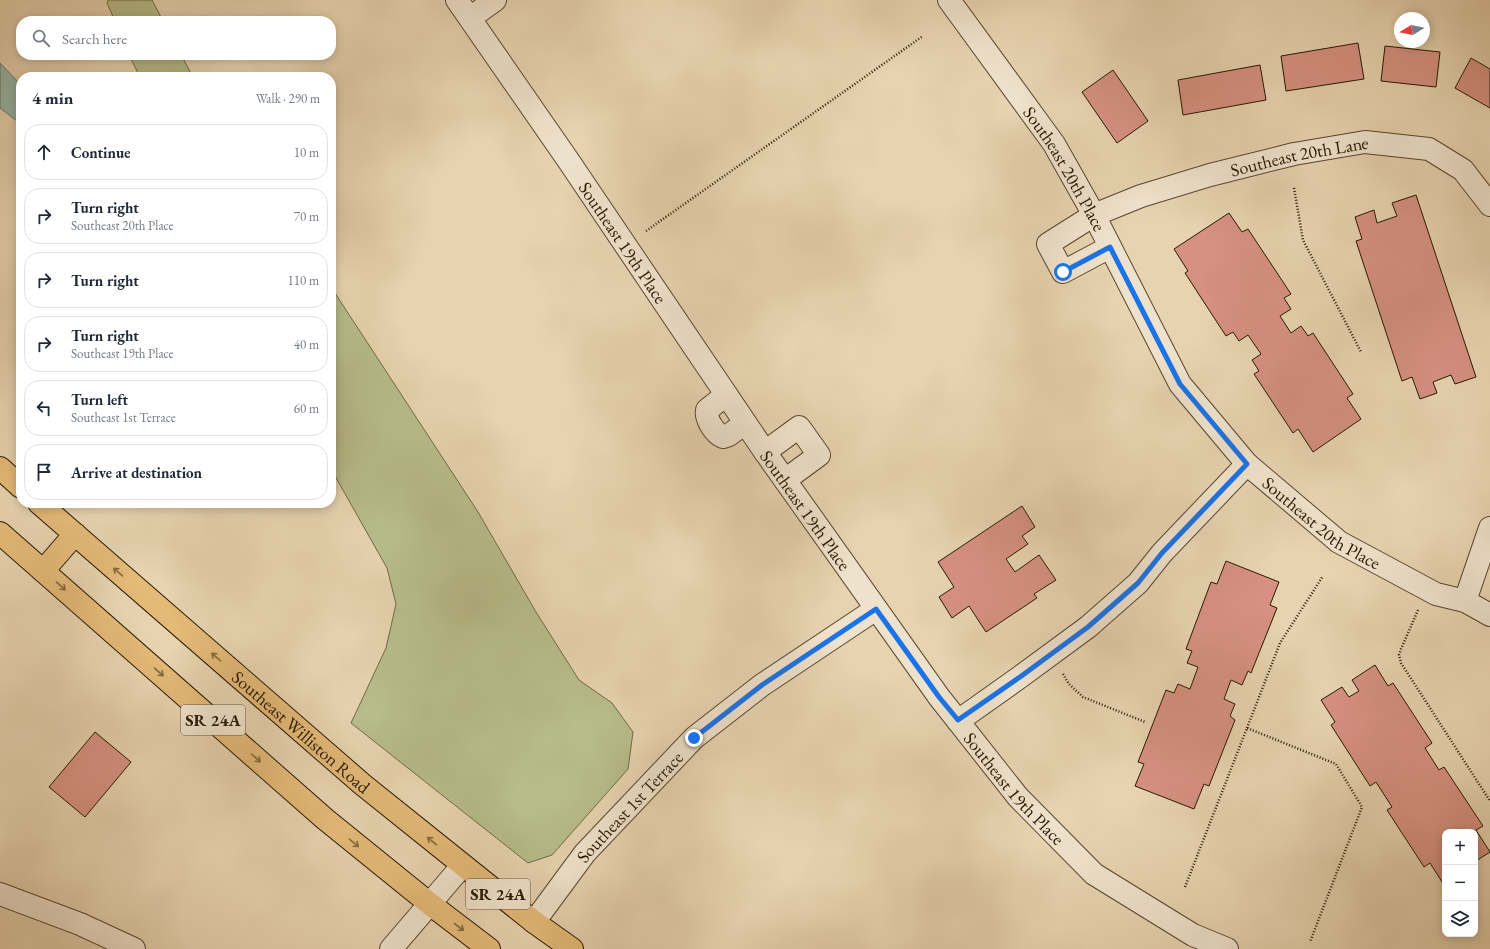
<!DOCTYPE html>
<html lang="en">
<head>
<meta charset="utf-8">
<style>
  body { margin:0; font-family:"EB Garamond",serif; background:#f2f2f3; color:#1f2937 }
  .controls { position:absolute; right:12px; bottom:12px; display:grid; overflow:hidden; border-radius:8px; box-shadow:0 2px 10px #0003 }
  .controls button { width:36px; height:36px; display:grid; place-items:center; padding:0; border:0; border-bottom:1px solid #e0e1e3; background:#fff; color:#1f2937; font:20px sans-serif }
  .compass { position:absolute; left:1394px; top:12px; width:36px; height:36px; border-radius:50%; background:#fff; box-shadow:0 2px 10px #0003; rotate:260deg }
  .stop { position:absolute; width:12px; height:12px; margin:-9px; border:3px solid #1a73e8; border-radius:50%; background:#fff }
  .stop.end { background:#1a73e8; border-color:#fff; box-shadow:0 1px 4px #0008 }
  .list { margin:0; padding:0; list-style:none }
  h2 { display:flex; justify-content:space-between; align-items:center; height:52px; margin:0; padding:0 16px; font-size:17px }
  h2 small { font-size:13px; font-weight:400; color:#747a83 }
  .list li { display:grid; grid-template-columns:26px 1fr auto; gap:12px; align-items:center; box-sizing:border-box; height:56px; margin:0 8px 8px; padding:0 8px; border:1px solid #e0e1e3; border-radius:16px }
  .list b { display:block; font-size:15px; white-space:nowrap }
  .list p { margin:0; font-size:13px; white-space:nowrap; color:#747a83 }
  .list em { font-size:13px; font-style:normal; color:#747a83 }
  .icon { flex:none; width:22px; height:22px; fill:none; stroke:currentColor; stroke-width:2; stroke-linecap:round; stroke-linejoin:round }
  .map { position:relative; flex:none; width:1490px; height:949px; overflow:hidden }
  .search { position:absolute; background:#fff; box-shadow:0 2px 10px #0003; left:16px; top:16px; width:320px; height:44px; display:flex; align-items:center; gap:10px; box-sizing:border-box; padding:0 14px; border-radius:16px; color:#747a83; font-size:15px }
  .panel { position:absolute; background:#fff; box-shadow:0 2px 10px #0003; left:16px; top:72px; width:320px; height:436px; border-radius:16px }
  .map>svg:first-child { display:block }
</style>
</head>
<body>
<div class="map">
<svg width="1490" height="949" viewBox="0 0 1490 949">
  <rect width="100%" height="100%" fill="#e7d3b0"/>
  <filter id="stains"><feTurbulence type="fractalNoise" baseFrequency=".005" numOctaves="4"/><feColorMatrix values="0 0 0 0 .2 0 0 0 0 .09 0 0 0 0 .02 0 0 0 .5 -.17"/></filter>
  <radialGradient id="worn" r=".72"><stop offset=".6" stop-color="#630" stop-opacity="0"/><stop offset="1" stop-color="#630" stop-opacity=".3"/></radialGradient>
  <g fill="#b7bc8a" stroke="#6f6a46">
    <polygon points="108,0 152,0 163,21 115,21 107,3"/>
    <polygon points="129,55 181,55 193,77 140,77"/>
    <polygon points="331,287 478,512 536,612 579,680 612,703 633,732 628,769 552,855 528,863 351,723 386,648 396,604 387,568 331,469"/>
  </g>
  <polygon fill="#97b8ab" stroke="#6a7867" points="0,63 21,85 21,124 0,108"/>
  <g fill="#d69181" stroke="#271802">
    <polygon points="1358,43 1364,79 1286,91 1281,56"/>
    <polygon points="1385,46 1440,52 1436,87 1381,81"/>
    <polygon points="1471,58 1490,69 1490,108 1455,88"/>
    <polygon points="1260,65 1266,100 1183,115 1178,80"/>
    <polygon points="1113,70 1148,121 1117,143 1082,92"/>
    <polygon points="1416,195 1476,377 1455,384 1451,375 1433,382 1437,393 1420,399 1412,377 1402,381 1356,241 1362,239 1355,217 1374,210 1377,223 1397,216 1392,203"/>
    <polygon points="1229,213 1242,232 1248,229 1291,294 1284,298 1291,309 1280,316 1291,333 1301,326 1308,336 1313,333 1353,394 1347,398 1361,419 1313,452 1298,429 1293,433 1254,374 1259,371 1252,360 1261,354 1248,335 1239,341 1233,332 1226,336 1185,273 1188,271 1174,249"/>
    <polygon points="1022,506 1035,527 1022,536 1028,544 1006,559 1015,572 1039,555 1056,580 1034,594 1037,598 986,632 969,606 952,618 939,597 954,587 938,562"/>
    <polygon points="1226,561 1279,582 1270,605 1277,608 1251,673 1248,671 1242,685 1231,680 1224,699 1235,704 1230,716 1235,720 1209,786 1204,784 1194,809 1135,786 1144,764 1138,762 1166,690 1174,693 1178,684 1190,689 1198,667 1187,663 1192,651 1186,649 1211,582 1217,584"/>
    <polygon points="1375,665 1388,686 1393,683 1432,743 1425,748 1439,770 1444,767 1483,826 1476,830 1490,852 1476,861 1475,832 1445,832 1444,885 1430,863 1424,867 1387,810 1392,807 1376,782 1370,786 1331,725 1335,722 1321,700 1342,687 1349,697 1359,691 1352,680"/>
    <polygon points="95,732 131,762 85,817 49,787"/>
  </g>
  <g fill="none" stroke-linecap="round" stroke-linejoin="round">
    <defs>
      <g id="minor">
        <path id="s1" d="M457 0 568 160 765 452 939 697 1018 797 1094 874 1193 935 1227 949"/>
        <path id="s2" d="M949 0 1054 144 1094 215 1180 384 1247 464 1339 542 1436 594 1465 601 1490 615"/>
        <polyline points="470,18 495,0"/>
        <path id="s3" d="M1110 247 1063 272 1048 244 1094 215 1141 196 1210 175 1294 154 1365 142 1429 149 1463 170 1490 205"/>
        <path d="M726 395 707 410C705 418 714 433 723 437L729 435 745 423"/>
        <polyline points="765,452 799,427 819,455 785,480"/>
        <polyline points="1465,601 1490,528"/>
        <polyline points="958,721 1020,677 1088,627 1138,583 1162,553 1247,464"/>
        <polyline points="0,894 80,924 134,949"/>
        <path id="s4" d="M534 922 585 853 694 738 762 685 876 609"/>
        <polyline points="391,949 462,866"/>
      </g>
      <g id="highway">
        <polyline points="0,468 21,487"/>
        <path id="s5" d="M39 503 362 784 534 922 572 949"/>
        <polyline points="0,533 325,819 430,904 489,949"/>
        <polyline points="43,571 75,534"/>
      </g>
    </defs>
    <use href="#minor" stroke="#57472e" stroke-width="24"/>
    <use href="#highway" stroke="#271802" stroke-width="24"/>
    <g stroke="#271802" stroke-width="2.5" stroke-dasharray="1 2" stroke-linecap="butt">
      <polyline points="1294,188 1303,240 1361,352"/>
      <polyline points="646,231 923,36"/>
      <polyline points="1418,610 1401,649 1399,655 1401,663 1490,801"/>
      <polyline points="1063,674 1069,684 1083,697 1145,722"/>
      <polyline points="1247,728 1280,643 1323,576"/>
      <polyline points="1185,887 1247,728 1336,764 1362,807 1310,942"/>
    </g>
    <use href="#minor" stroke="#efe2cc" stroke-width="22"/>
    <use href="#highway" stroke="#e4ba78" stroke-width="22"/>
  </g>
  <defs><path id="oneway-shaft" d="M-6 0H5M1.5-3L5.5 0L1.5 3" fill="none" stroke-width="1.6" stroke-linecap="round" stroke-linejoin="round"/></defs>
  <g stroke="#86693d">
    <use href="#oneway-shaft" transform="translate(118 572) rotate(-139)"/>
    <use href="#oneway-shaft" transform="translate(61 586) rotate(41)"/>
    <use href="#oneway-shaft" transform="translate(216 657) rotate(-139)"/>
    <use href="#oneway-shaft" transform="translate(159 672) rotate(41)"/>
    <use href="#oneway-shaft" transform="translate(256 758) rotate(42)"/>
    <use href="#oneway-shaft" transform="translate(432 841) rotate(-141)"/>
    <use href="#oneway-shaft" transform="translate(354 843) rotate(39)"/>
    <use href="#oneway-shaft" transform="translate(459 927) rotate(37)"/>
  </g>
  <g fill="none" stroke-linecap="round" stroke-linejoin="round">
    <polyline stroke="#1a73e8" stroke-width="5" points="694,738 762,685 876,609 939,697 958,720 1020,677 1088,627 1138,583 1162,553 1247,464 1180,384 1110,247 1063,272"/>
  </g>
  <g text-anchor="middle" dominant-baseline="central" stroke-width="4" stroke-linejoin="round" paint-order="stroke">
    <g fill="#efe2cc" stroke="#63553f" stroke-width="1">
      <rect x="181" y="705" width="64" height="30" rx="3"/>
      <rect x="466" y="879" width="64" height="30" rx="3"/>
    </g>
    <g font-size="17" font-weight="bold" fill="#271802">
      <text x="213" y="720">SR 24A</text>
      <text x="498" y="894">SR 24A</text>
    </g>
    <g font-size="18" fill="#271802" stroke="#efe2cc">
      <text stroke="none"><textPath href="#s3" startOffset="354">Southeast 20th Lane</textPath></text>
      <text stroke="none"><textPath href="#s2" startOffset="205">Southeast 20th Place</textPath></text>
      <text stroke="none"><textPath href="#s1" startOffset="294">Southeast 19th Place</textPath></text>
      <text stroke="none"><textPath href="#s1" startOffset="618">Southeast 19th Place</textPath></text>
      <text stroke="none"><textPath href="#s2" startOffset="649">Southeast 20th Place</textPath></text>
      <text stroke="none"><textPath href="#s5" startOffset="348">Southeast Williston Road</textPath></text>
      <text stroke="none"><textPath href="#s1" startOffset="966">Southeast 19th Place</textPath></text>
      <text stroke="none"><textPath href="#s4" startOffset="150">Southeast 1st Terrace</textPath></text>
    </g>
  </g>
  <rect width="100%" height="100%" filter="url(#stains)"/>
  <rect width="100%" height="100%" fill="url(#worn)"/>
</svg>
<div class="controls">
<button>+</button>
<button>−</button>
<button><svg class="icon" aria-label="layers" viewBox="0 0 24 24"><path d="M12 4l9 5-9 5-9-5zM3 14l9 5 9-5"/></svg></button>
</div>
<svg class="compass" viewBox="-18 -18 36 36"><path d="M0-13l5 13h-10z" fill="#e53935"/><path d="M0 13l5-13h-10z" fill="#747a83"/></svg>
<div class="stop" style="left:1063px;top:272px"></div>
<div class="stop end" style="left:694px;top:738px"></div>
<div class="search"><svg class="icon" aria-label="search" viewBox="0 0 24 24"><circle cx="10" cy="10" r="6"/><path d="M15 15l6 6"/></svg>Search here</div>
<section class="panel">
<h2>4 min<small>Walk · 290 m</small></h2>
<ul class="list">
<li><svg class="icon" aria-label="ahead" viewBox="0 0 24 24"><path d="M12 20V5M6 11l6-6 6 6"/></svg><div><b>Continue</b></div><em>10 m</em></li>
<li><svg class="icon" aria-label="right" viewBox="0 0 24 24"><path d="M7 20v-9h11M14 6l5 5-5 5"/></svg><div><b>Turn right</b><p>Southeast 20th Place</p></div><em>70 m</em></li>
<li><svg class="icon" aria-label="right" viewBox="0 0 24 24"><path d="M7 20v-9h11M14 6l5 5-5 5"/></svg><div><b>Turn right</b></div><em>110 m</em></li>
<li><svg class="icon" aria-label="right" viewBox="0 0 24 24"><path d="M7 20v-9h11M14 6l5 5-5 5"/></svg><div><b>Turn right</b><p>Southeast 19th Place</p></div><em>40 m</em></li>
<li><svg class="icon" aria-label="left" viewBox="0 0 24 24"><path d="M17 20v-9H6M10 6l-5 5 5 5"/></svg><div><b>Turn left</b><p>Southeast 1st Terrace</p></div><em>60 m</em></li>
<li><svg class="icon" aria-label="arrive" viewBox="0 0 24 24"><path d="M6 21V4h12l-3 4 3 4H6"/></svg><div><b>Arrive at destination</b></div></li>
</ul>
</section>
</div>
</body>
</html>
